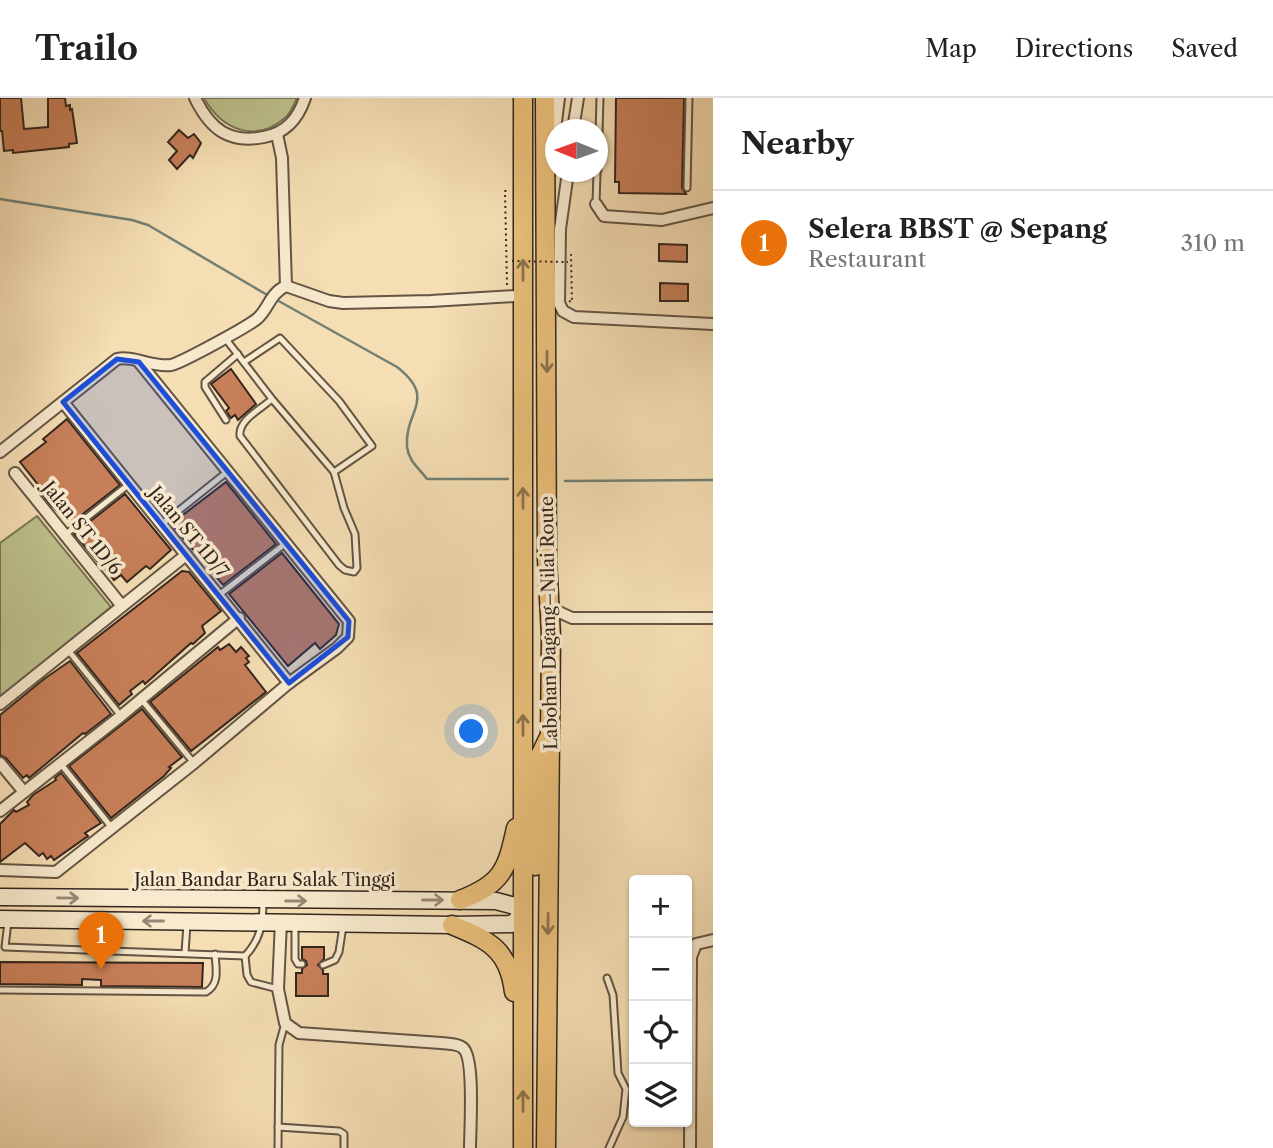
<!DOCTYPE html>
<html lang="en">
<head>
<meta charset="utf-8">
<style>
  body { margin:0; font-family:"Libre Caslon Text",serif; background:#f2f2f2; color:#222 }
  .controls { position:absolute; right:21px; bottom:21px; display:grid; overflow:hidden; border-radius:7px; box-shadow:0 2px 5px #0004 }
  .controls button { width:63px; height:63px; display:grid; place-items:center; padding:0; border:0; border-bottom:2px solid #e0e0e0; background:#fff; color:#222; font:35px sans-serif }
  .compass { position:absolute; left:545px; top:21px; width:63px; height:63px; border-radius:50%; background:#fff; box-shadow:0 2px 5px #0004; rotate:271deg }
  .you { position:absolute; left:472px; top:634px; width:24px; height:24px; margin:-18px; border:5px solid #fff; border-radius:50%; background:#1a73e8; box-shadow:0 0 0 10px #1a73e833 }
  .badge { display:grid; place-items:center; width:46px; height:46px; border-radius:50%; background:#2563eb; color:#fff; font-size:23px; font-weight:700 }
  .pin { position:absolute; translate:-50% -58px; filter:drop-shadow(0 2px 4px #0008) }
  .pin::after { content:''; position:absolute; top:37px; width:24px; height:21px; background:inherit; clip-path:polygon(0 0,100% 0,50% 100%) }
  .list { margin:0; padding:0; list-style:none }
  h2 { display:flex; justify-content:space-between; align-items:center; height:91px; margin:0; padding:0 28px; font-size:30px }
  h2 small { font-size:23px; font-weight:400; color:#767676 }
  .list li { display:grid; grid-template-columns:46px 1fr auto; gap:21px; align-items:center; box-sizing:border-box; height:105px; padding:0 28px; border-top:2px solid #e0e0e0 }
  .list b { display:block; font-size:26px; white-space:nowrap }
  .list p { margin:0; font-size:23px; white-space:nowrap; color:#767676 }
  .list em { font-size:23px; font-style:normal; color:#767676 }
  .icon { flex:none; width:38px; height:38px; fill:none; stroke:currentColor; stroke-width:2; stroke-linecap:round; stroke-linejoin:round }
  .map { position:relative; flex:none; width:713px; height:1050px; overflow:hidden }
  header { display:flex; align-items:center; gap:42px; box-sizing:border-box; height:98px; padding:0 35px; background:#fff; border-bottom:2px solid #e0e0e0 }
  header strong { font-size:33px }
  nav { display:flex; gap:38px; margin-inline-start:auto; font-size:24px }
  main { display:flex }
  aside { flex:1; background:#fff }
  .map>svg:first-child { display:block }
</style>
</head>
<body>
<header>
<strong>Trailo</strong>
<nav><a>Map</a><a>Directions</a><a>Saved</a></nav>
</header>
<main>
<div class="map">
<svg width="713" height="1050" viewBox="0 0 713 1050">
  <rect width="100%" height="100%" fill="#f5deb4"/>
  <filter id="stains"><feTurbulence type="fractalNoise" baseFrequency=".00286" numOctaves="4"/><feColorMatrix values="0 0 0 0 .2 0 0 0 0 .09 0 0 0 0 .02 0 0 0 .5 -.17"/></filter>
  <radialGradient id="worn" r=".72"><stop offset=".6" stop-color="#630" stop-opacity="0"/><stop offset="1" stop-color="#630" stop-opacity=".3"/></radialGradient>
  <g fill="#bdc18c" stroke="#787455" stroke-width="2">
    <path d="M204 0H297C294 6 291 14 286 19 256 46 222 32 204 0Z"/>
    <polygon points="37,418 111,509 0,600 0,445"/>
  </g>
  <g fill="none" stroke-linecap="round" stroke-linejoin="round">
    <g stroke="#728074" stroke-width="2.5">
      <polyline points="0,101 132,122 148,127 269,198"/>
      <path d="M275 201 397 269C438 301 404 313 407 349 409 364 419 370 427 381H508"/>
      <polyline points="565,383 713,382"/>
    </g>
  </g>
  <g fill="#c77f59" stroke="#33261e" stroke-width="2">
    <polygon points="0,0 21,0 24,31 48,29 48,0 65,0 66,8 70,7 70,12 72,11 77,45 69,46 69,49 13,55 13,52 4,53 2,33 0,33"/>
    <polygon points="616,0 684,0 682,90 686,96 619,95 619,84 615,84"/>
    <polygon points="179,32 188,40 194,36 201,45 193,60 190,57 177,71 169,62 177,53 168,44"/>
    <polygon points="659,146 687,147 687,164 659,163"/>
    <polygon points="660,185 688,186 688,203 660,203"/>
    <polygon points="231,271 256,306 238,322 235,317 231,320 226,313 229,310 211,286"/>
    <polygon points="67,321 120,387 70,426 49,405 41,394 43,393 20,364 46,344 43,341"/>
    <polygon points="226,384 276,446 223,487 171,426"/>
    <polygon points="125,396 171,452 150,471 146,468 127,484 121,477 114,482 98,461 97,463 74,436"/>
    <polygon points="282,455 339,526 336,537 320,551 315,545 288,568 229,496"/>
    <polygon points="182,473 189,474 221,513 202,528 205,535 193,546 191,545 145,586 143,583 130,593 132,596 119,607 77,555"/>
    <polygon points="229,546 236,554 241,549 249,558 246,560 249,564 245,567 266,594 191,653 150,604 218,549 220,552"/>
    <polygon points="70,563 111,616 85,636 83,635 29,680 27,677 23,680 6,660 0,657 0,617 44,581"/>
    <polygon points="142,611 182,659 169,669 171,670 164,678 111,720 69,668"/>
    <polygon points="61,675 101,725 85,735 88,738 54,762 51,758 47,761 43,755 39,758 25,745 0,764 0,726 14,712 16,714 29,707 27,704 33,697 56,682 55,680"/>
    <polygon points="302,849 324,849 324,861 318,867 323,872 323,876 328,876 328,898 296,898 296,875 302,875 302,871 307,867 306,863 302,861"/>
    <polygon points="0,864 203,865 202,889 101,888 101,882 82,881 82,887 0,886"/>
  </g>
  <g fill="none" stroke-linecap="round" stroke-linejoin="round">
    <defs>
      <g id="service">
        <polyline points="598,72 600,0"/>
        <polyline points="687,90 689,0"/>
        <polyline points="596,106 597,74"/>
        <path d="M225 240 272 301C261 311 238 322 240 338L339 467 345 472 354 474 357 470 355 436 344 410 334 374 272 301"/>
        <polyline points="244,264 280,240 339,303 372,348 334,374"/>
        <polyline points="226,322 205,289 205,284 238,256"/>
        <polyline points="162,426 227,374"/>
        <polyline points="66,436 128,387"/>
        <polyline points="219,497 286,445"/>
        <polyline points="68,552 121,618"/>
        <polyline points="141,601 194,665"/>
        <polyline points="60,665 112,730"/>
        <path d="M8 824 5 849 245 858C261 841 263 825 263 803"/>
        <polyline points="295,828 295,861 298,866 302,866"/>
        <polyline points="185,855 187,826"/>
        <polyline points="245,858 247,877 251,884 278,891"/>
        <polyline points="323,867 335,862 339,854 343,828"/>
        <polyline points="607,880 613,897 618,975 626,991 623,1019 609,1050"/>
        <path d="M0 892 206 894C220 886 216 871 215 856"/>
        <polyline points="278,1029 339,1033 344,1036 344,1050"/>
        <polyline points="278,1050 279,947 285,925"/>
      </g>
      <g id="minor">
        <path d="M195 0C210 31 229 46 264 39 286 35 298 21 305 0"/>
        <polyline points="573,32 578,0"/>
        <polyline points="277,36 282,60 286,188"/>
        <polyline points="552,56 559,0"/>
        <polyline points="568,74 560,131 559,205 563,213 574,219 713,226"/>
        <polyline points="596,106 604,118 662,122 713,110"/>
        <polyline points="63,304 289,585"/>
        <path d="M0 354 117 261C132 257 154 270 171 267 181 265 249 228 258 220 269 210 270 195 286 188L329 203 343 205 431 203 515 198"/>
        <polyline points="15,375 122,508"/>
        <polyline points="548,509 572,520 713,520"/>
        <polyline points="0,606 186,457"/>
        <polyline points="0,665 24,694"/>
        <polyline points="0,713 121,618 239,520"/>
        <polyline points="0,772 56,774 194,665 289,585 337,550 348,539 349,523 139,264"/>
        <path d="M281 823 278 891 285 925 299 935 441 945C447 946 457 945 463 950 475 960 470 1032 470 1050"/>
        <polyline points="690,1050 691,859 696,846 713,842"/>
      </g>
      <polyline id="secondary" points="0,799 496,803 515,808 523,818 511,826 452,827 0,821"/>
      <g id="primary">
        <polyline points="523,0 523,1050"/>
        <polyline points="545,0 547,461 551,538 546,1050"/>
        <polyline points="535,768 537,664 548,641"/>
        <path d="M460 802C502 786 507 772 516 730"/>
        <path d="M452 827C488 842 509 851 514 894"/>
      </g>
    </defs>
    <use href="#service" stroke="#645444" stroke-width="9"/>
    <use href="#minor" stroke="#645444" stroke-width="14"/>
    <use href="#secondary" stroke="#33261e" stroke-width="19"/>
    <use href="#primary" stroke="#33261e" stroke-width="21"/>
    <g stroke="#33261e" stroke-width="2" stroke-dasharray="2 3.5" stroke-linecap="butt">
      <polyline points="507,187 505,93 510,93"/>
      <polyline points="569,203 572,204 571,156"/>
    </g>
    <use href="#service" stroke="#f8eace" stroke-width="5"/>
    <use href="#minor" stroke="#f8eace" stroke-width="10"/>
    <use href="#secondary" stroke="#f8eace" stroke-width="16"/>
    <use href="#primary" stroke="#eabf7a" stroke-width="18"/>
    <polyline stroke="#33261e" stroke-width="2" stroke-dasharray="2 3.5" stroke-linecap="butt" points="512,163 568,164"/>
  </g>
  <defs><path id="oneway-shaft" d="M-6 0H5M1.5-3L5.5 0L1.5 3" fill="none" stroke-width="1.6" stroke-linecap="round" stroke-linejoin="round" transform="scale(1.75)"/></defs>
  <g stroke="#8e724c">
    <use href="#oneway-shaft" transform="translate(523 172) rotate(-90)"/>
    <use href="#oneway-shaft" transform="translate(547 264) rotate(90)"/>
    <use href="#oneway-shaft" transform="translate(523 400) rotate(-90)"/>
    <use href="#oneway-shaft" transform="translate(523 627) rotate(-90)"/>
    <use href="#oneway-shaft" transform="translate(548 826) rotate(91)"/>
    <use href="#oneway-shaft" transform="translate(523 1003) rotate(-90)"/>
  </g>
  <g stroke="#968876">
    <use href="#oneway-shaft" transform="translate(68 800) rotate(1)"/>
    <use href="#oneway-shaft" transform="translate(433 802)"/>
    <use href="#oneway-shaft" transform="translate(296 803)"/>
    <use href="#oneway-shaft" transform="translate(153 823) rotate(-180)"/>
  </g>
  <path fill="#1d4ed8" fill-opacity="0.2" stroke="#1d4ed8" stroke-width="5" stroke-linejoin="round" d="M117 261 139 264 349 523 348 539 289 585 63 304Z"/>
  <g text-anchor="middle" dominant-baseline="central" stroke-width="7" stroke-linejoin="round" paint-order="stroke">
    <g font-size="18" fill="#33261e" stroke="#f8eace">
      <text transform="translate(82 430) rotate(51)">Jalan ST 1D/6</text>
      <text transform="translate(189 434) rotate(50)">Jalan ST 1D/7</text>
      <text transform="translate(549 525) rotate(-91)">Labohan Dagang–Nilai Route</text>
      <text x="265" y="782">Jalan Bandar Baru Salak Tinggi</text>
    </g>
  </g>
  <rect width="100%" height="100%" filter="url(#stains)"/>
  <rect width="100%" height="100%" fill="url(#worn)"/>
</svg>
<div class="controls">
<button>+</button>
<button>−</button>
<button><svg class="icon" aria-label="locate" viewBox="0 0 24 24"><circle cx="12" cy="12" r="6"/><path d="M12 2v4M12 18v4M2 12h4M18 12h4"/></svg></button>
<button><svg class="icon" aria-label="layers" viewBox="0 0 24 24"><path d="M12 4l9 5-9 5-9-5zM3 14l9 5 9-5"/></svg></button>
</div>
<svg class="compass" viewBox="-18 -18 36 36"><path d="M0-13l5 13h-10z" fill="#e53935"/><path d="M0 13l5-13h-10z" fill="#767676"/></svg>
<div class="you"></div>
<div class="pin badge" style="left:101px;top:872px;background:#e8710a">1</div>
</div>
<aside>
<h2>Nearby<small></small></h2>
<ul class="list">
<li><span class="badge" style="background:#e8710a">1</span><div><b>Selera BBST @ Sepang</b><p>Restaurant</p></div><em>310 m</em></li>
</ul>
</aside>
</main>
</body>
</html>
